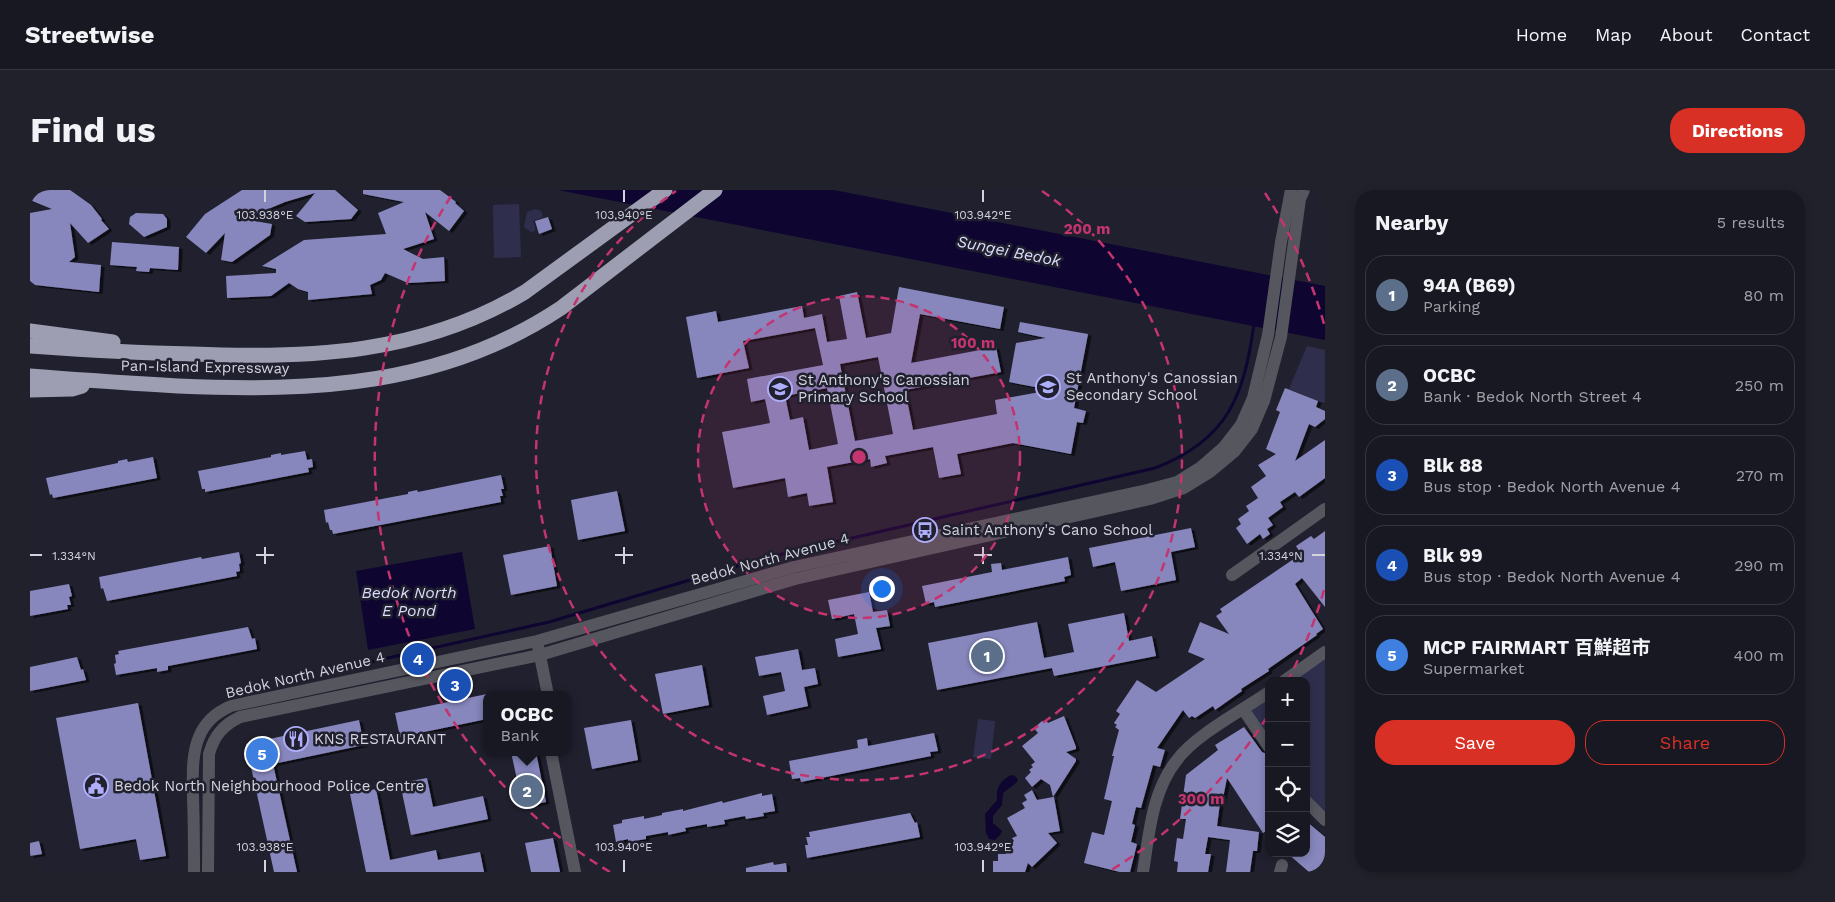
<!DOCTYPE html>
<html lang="en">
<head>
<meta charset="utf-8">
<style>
  body { margin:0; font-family:"Work Sans","Noto Sans SC",sans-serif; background:#21212b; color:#f1f3f6 }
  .controls { position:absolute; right:15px; bottom:15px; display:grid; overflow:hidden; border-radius:10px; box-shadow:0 2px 8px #0003 }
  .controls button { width:45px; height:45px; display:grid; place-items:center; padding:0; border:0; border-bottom:1px solid #363741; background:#181823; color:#f1f3f6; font:25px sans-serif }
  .you { position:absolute; left:851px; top:398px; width:18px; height:18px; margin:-12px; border:4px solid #fff; border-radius:50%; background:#1a73e8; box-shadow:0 0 0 8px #1a73e833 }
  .badge { display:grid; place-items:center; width:32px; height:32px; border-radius:50%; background:#d93025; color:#fff; font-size:16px; font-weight:700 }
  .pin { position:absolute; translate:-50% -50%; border:2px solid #fff; box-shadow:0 1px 5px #0006 }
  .popup { position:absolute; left:453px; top:501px; width:88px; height:65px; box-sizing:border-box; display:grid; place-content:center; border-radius:10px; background:#181823; filter:drop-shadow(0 1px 4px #0005); font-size:16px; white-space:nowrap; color:#9fa0a6 }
  .popup b { font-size:19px; color:#f1f3f6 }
  .popup::after { content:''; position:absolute; left:50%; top:100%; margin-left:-10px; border:10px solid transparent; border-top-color:#181823 }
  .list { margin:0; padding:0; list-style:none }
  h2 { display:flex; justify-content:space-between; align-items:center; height:65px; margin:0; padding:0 20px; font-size:21px }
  h2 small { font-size:16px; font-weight:400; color:#9fa0a6 }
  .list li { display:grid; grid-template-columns:32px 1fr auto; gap:15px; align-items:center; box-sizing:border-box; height:80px; margin:0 10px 10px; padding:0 10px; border:1px solid #363741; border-radius:20px }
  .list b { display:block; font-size:19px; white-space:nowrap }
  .list p { margin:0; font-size:16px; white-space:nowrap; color:#9fa0a6 }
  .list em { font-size:16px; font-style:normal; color:#9fa0a6 }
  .actions { display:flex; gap:10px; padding:15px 20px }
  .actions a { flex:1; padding:11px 0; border:1px solid #d93025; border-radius:20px; text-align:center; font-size:18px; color:#d93025 }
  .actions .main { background:#d93025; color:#fff }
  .icon { flex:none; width:28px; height:28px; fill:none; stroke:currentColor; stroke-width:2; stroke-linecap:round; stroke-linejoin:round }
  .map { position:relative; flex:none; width:1295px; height:682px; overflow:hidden; border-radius:20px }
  header { display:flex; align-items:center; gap:30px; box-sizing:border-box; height:70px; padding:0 25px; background:#181823; border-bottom:1px solid #363741 }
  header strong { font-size:24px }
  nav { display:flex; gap:28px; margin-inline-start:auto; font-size:18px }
  .intro { display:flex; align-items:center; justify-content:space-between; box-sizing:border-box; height:120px; padding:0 30px }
  h1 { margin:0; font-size:35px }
  .button { padding:12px 22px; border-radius:20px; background:#d93025; color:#fff; font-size:18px; font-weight:700 }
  main { display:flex; gap:30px; padding:0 30px }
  aside { flex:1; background:#181823; border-radius:20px; box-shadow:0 2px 8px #0003 }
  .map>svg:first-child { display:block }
</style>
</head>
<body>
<header>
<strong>Streetwise</strong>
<nav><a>Home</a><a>Map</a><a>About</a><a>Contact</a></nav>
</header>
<div class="intro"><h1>Find us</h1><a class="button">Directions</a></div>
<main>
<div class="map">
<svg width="1295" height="682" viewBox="0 0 1295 682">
  <defs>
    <filter id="shadow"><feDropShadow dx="3.5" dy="2" stdDeviation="0" flood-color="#0009"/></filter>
  </defs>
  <rect width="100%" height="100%" fill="#20202f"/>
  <g fill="#2f2e4d">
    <polygon points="489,14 491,67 464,68 463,15"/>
    <polygon points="506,19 511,21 513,27 503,31 505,37 505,41 501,42 494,37 497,22"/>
    <polygon points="1277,156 1295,160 1295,212 1293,213 1259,199"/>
    <polygon points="1295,462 1295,630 1276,611 1276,491 1254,491"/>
    <polygon points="1239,501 1239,557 1213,519"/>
    <polygon points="948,529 965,531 961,569 943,567"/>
  </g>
  <g fill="#0e0531">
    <polygon points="528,0 804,0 1295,96 1295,150"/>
    <polygon points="432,362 445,439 338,460 326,381"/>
    <path d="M981 585 985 586 988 590 986 593 973 603 972 615 963 626V633L972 641 970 645 965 650 959 649 956 643 955 624 967 610C966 597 970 591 981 585Z"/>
  </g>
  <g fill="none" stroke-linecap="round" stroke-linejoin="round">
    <path stroke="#0e0531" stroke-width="3" d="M305 477 331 474 519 432 727 370 1125 278C1198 250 1214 206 1224 134"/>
  </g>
  <g fill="#8787be" fill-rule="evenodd" filter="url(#shadow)">
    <polygon points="0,0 40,0 61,15 72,29 71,30 79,39 58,53 40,33 45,67 39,72 71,75 69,102 5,95 0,91 0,23 22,19 0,10"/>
    <polygon points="212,0 305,0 328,20 321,29 275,32 266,26 285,3 255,12 214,29 242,34 240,45 202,72 191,70 195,43 176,63 156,47 175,24"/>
    <polygon points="333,0 410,0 426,12 425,13 434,21 419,41 395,22 404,49 373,59 393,69 414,67 415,91 378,93 355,83 351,90 340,95 342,104 278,110 278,102 268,99 259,93 241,106 197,108 196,86 246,83 246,79 232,76 274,50 356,44 348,23 374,12 333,4"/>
    <polygon points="106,23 133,24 137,29 137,37 114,47 99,34 100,27"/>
    <polygon points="518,27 522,39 509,44 505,31"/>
    <polygon points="82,52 149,57 148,80 120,78 119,82 106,81 107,77 80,75"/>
    <path d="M869 97 974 117 970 139 890 124 881 173 966 157 971 182 875 200 883 240 967 224 965 210 1021 200 979 192 986 153 1016 148 988 142 990 132 1058 144 1044 218 1056 221 1053 233 1047 232 1041 264 983 253 927 264 931 284 909 288 903 257 855 266 857 273 841 277 840 269 797 277 803 312 779 316 777 303 758 307 755 288 703 298 692 242 740 233 735 209 721 212 717 189 793 175 785 138 713 151 719 178 667 188 656 127 686 121 688 132 772 116 774 128 792 124 797 152 817 149 809 106 827 102 836 148 861 143ZM848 167 863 244 825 251 810 174ZM797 198 808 254 779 260 773 227 760 230 755 206Z"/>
    <polygon points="1255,198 1288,211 1286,217 1295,221 1295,229 1285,237 1279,234 1265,271 1295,250 1295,288 1269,307 1265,302 1250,312 1253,317 1238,328 1243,335 1237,339 1240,344 1233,349 1230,344 1217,354 1206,338 1211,334 1208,329 1219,321 1216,316 1228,308 1221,297 1236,286 1228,275 1246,264 1236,259 1250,222 1246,220"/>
    <polygon points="275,261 277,270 282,269 283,277 278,278 279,282 175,302 175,299 172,299 168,281 241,267 241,265 251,263 251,265"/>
    <polygon points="123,267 127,288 23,308 22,304 20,305 16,288 88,273 88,271 97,269 98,272"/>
    <polygon points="471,285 474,299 471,299 473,306 470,306 471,312 303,344 302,340 300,340 298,332 296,333 294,320 378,304 378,302 387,300 388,302"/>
    <polygon points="587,301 595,341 548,350 541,310"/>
    <polygon points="1161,338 1165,357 1141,362 1146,390 1091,401 1085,372 1063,377 1059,358"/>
    <polygon points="1295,341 1295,417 1272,388 1265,394 1293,439 1286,444 1287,445 1238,479 1239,481 1211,499 1212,501 1185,520 1183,516 1165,528 1162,526 1159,528 1153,520 1127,558 1135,560 1130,577 1123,575 1111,618 1106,617 1102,634 1105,635 1101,652 1107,654 1100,682 1090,682 1054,673 1062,642 1074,645 1082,611 1074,609 1084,566 1082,566 1089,540 1085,537 1087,535 1084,533 1090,524 1086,521 1107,490 1126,502 1175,469 1158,462 1170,432 1199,444 1186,426 1192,422 1190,419 1271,364 1266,356 1281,346 1284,349"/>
    <polygon points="520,356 527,396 481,405 473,365"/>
    <polygon points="209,362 211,373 209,374 210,381 206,382 207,386 77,411 73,398 71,399 69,387 171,367 172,369"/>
    <polygon points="1038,367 1041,385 1034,387 1035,391 905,417 904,412 896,414 892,396 962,382 961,374 971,373 972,380"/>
    <polygon points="39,394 42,406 39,407 41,415 37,415 38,419 0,426 0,401"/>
    <polygon points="839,402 843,422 857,420 860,436 846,438 851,459 808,467 805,449 828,444 824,424 802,429 798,410"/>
    <polygon points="1094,423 1099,451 1122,446 1126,466 1024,486 1022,478 907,500 898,453 1007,432 1014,468 1044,462 1038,434"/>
    <polygon points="218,437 222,449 225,448 227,459 138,476 138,480 127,482 127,478 86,485 84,474 86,473 85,465 89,464 88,461"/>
    <polygon points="768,459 772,480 785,478 788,494 774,497 778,516 737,525 733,506 755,501 751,482 729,486 725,467"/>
    <polygon points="47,467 51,480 53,479 56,490 0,501 0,477"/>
    <polygon points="672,475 679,515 633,524 625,484"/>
    <polygon points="457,504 457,529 370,547 365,523"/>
    <polygon points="108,513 136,666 110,670 106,649 50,659 26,528"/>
    <polygon points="1034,526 1046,557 1046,559 1036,562 1046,569 1046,571 1023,607 1024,607 1030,641 1018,643 1027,653 1002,677 998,673 995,682 963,682 963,671 968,671 968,664 976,664 974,660 984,651 982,648 987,646 977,628 995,618 992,613 997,610 994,605 1002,600 1007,610 1023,607 1020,595 1011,589 1002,597 995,588 1001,582 999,580 1003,577 1001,575 1005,572 992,556 1008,543 1004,538 1012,531 1014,532 1016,530 1018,533"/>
    <polygon points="329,530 334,555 243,574 267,682 244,682 216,554"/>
    <polygon points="601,530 608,570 562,579 554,538"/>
    <polygon points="1214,537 1232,562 1239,565 1239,639 1233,643 1197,588 1192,613 1190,613 1187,636 1229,642 1227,661 1223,661 1220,682 1196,682 1200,650 1178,647 1175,664 1181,664 1178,682 1147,682 1148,672 1144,671 1147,648 1153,649 1156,629 1150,629 1156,585 1188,560 1185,555"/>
    <polygon points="904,543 908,561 900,562 901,566 771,592 770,588 762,589 759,571 828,558 827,550 837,548 838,556"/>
    <polygon points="481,562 506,562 516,612 493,617"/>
    <polygon points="397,588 403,617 453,606 458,629 381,645 370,593"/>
    <polygon points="346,599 360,670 406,660 408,670 450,662 454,682 336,682 320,604"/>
    <polygon points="732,603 732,606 742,604 745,621 733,623 734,626 716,629 715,626 694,630 695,634 677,637 677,634 655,638 656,641 638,645 638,642 616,646 616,649 598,652 598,649 586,652 583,635 592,633 592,630 614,626 614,629 632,625 632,623 653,619 653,621 692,611 693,613"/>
    <polygon points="880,623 885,633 887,632 890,647 777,668 775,655 778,655 776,647 780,647 779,642"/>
    <polygon points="1276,631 1295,647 1295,682 1279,682 1257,663 1276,663"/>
    <polygon points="523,648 530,682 501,682 495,653"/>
    <polygon points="9,651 12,664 0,666 0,653"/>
    <polygon points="743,672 744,675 756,673 757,682 716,682 716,678"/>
  </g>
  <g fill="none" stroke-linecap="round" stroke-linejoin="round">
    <g stroke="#55565e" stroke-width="12">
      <polyline points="1202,385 1295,319"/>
      <polyline points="508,456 518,505"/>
      <polyline points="1254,491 1295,462"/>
      <polyline points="1213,519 1239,557"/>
      <polyline points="521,562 545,682"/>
      <polyline points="1276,611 1295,630"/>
      <path d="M164 682C164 657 164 633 163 608 163 589 161 566 169 547 175 532 187 522 201 516L507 451 764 377 1117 300 1147 292 1171 277 1194 257 1211 235 1223 208 1238 145 1251 52 1261 0"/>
      <path d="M178 682 179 564C184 546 193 535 210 527L510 465 765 389 1120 309 1154 298 1180 282 1204 262 1222 239 1234 211 1251 147 1270 9 1274 0"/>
      <path d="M1113 682C1119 644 1122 601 1147 570 1165 545 1213 520 1239 502"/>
      <polyline points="1250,682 1252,675"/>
    </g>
    <g stroke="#9d9eb1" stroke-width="15">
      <polyline points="0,141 83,152"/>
      <path d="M0 156C54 160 108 163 162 164 280 169 392 164 495 102L635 0"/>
      <path d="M0 186C49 190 98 193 148 196 284 202 414 196 531 118L685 0"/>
      <polyline points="0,200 42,199 52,196"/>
    </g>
  </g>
  <path fill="none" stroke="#d2d3dd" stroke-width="2" d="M235 0V12M594 0V12M953 0V12M235 357V374M594 357V374M953 357V374M0 365H12M226 365H244M585 365H603M944 365H962M1282 365H1295M235 670V682M594 670V682M953 670V682"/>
  <circle cx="829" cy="267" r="161" fill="#c4346e" fill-opacity=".12"/>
  <g fill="none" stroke="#c4346e" stroke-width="2.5" stroke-dasharray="9 6">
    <circle cx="829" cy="267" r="161"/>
    <path d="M1012 1A323 323 0 1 1 646 1"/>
    <path d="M1294 400A484 484 0 0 1 1258 490M1237 527A484 484 0 0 1 1078 682M580 682A484 484 0 0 1 423 3M1235 3A484 484 0 0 1 1294 134"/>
  </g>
  <defs>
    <symbol id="school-ring" viewBox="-11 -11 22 22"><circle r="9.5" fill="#20202f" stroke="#aeaefa" stroke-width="1.5"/><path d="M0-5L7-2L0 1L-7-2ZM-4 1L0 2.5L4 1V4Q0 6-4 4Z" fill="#aeaefa"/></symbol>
    <symbol id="bus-ring" viewBox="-11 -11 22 22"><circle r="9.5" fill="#20202f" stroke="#aeaefa" stroke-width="1.5"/><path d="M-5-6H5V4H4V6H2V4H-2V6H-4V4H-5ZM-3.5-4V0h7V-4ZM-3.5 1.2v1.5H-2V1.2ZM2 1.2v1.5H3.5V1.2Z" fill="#aeaefa"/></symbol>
    <symbol id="restaurant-ring" viewBox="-11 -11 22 22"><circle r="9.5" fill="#20202f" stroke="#aeaefa" stroke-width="1.5"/><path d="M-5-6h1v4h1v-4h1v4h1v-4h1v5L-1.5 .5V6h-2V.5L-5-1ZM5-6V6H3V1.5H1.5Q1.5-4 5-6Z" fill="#aeaefa"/></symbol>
    <symbol id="civic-ring" viewBox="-11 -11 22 22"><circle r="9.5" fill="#20202f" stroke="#aeaefa" stroke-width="1.5"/><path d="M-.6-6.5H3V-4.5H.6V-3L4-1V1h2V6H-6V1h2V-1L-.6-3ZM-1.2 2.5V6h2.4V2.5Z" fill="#aeaefa"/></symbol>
  </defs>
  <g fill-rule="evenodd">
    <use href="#school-ring" x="1004" y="183" width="28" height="28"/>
    <use href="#school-ring" x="736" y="185" width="28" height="28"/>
    <use href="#bus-ring" x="881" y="326" width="28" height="28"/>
    <use href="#restaurant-ring" x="252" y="535" width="28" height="28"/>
    <use href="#civic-ring" x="52" y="582" width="28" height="28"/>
  </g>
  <g text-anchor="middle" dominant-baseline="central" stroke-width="5" stroke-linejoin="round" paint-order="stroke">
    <g font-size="15" fill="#d2d3dd" stroke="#20202f">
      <text transform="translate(175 177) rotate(1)">Pan-Island Expressway</text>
      <text transform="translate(740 369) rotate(-15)">Bedok North Avenue 4</text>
      <text transform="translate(275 485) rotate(-13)">Bedok North Avenue 4</text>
    </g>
    <g font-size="15" fill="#d2d3dd" stroke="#20202f" text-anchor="start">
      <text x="1036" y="188">St Anthony's Canossian<tspan x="1036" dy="17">Secondary School</tspan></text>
      <text x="768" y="190">St Anthony's Canossian<tspan x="768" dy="17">Primary School</tspan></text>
      <text x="912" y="340">Saint Anthony's Cano School</text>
      <text x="284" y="549">KNS RESTAURANT</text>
      <text x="84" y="596">Bedok North Neighbourhood Police Centre</text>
    </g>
    <g font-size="16" font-style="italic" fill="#dbdcfd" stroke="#20202f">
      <text transform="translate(979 61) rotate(11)">Sungei Bedok</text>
      <text x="379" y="402">Bedok North<tspan x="379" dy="18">E Pond</tspan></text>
    </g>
  </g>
  <g font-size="12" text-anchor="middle" fill="#d2d3dd" stroke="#20202f" stroke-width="5" stroke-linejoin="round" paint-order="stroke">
    <text x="235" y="29">103.938°E</text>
    <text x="594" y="29">103.940°E</text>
    <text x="953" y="29">103.942°E</text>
    <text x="44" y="370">1.334°N</text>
    <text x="1251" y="370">1.334°N</text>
    <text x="235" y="661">103.938°E</text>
    <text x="594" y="661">103.940°E</text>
    <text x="953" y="661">103.942°E</text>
  </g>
  <circle cx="829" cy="267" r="8" fill="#c4346e" stroke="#20202f" stroke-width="2.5"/>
  <g font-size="15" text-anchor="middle" font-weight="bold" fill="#c4346e" stroke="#20202f" stroke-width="5" stroke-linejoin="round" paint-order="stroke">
    <text x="1057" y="44">200 m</text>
    <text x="943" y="158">100 m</text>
    <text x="1171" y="614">300 m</text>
  </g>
</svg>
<div class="controls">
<button>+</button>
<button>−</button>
<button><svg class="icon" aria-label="locate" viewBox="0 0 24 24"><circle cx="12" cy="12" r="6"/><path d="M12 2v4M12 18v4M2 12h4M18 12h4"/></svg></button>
<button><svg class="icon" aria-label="layers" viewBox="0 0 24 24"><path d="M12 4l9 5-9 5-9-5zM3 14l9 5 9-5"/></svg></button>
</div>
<div class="you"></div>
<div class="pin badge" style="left:957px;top:466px;background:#5c6f8a">1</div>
<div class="pin badge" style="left:497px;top:601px;background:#5c6f8a">2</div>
<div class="popup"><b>OCBC</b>Bank</div>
<div class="pin badge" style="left:425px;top:495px;background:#1a4fb4">3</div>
<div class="pin badge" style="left:388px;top:469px;background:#1a4fb4">4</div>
<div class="pin badge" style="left:232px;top:564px;background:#3f7fe0">5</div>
</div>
<aside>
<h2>Nearby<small>5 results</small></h2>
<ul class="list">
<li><span class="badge" style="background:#5c6f8a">1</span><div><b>94A (B69)</b><p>Parking</p></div><em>80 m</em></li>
<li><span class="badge" style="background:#5c6f8a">2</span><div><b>OCBC</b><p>Bank · Bedok North Street 4</p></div><em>250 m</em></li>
<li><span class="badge" style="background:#1a4fb4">3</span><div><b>Blk 88</b><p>Bus stop · Bedok North Avenue 4</p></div><em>270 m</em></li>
<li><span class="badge" style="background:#1a4fb4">4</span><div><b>Blk 99</b><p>Bus stop · Bedok North Avenue 4</p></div><em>290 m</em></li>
<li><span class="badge" style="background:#3f7fe0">5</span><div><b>MCP FAIRMART 百鮮超市</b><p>Supermarket</p></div><em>400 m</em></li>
</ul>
<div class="actions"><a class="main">Save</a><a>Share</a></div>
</aside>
</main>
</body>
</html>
